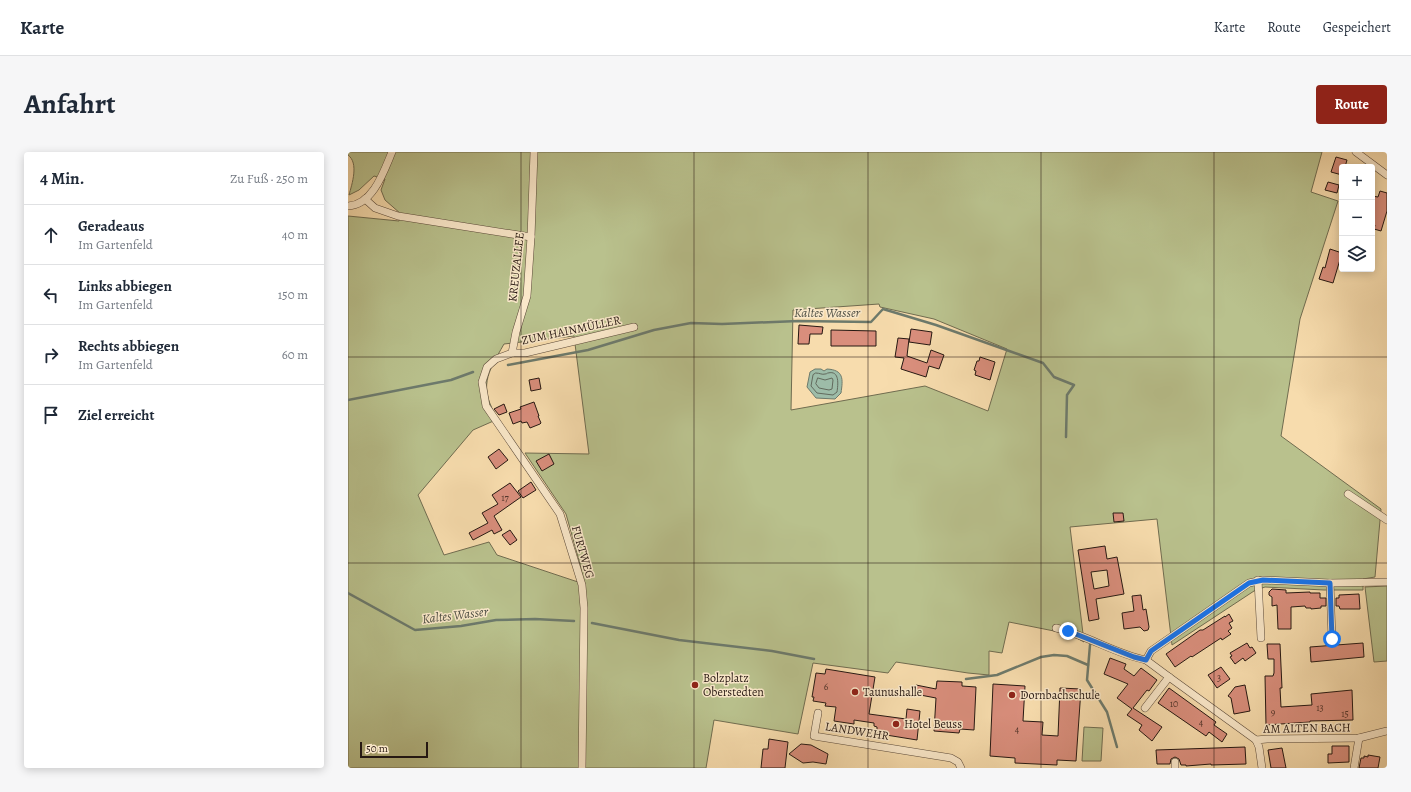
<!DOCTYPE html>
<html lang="de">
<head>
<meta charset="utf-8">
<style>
  body { margin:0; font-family:Alegreya,serif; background:#f6f6f7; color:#1f2937 }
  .controls { position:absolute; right:12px; top:12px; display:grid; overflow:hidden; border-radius:4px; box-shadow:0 2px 10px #0003 }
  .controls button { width:36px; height:36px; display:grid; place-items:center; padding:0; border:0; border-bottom:1px solid #e0e1e3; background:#fff; color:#1f2937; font:20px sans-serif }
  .scale { position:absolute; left:12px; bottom:10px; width:68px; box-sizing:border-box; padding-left:4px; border:2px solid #261812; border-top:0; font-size:11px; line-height:14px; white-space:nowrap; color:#261812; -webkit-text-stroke:3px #fae8ca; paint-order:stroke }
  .stop { position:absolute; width:12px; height:12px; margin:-9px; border:3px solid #1a73e8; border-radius:50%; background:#fff }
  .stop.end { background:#1a73e8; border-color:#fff; box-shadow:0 1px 4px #0008 }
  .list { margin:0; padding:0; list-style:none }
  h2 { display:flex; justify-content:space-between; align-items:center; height:52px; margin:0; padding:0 16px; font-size:17px }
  h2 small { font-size:13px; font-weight:400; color:#747a83 }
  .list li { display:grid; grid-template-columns:26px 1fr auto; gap:12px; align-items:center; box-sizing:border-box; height:60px; padding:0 16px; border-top:1px solid #e0e1e3 }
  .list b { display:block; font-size:15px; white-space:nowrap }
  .list p { margin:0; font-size:13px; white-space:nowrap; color:#747a83 }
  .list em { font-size:13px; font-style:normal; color:#747a83 }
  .icon { flex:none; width:22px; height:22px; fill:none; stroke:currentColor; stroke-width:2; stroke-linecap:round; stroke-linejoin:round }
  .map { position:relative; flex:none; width:1039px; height:616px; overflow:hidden; border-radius:4px }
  header { display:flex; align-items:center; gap:24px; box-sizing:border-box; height:56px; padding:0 20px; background:#fff; border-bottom:1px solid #e0e1e3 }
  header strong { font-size:19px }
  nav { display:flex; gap:22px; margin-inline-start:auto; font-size:14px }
  .intro { display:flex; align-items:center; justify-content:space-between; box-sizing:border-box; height:96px; padding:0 24px }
  h1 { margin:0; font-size:28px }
  .button { padding:10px 18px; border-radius:4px; background:#8f2418; color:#fff; font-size:14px; font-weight:700 }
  main { display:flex; gap:24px; padding:0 24px }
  aside { flex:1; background:#fff; border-radius:4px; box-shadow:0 2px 10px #0003 }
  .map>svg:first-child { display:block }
</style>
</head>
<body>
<header>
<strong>Karte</strong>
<nav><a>Karte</a><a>Route</a><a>Gespeichert</a></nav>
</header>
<div class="intro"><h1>Anfahrt</h1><a class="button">Route</a></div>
<main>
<aside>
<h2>4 Min.<small>Zu Fuß · 250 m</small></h2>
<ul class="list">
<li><svg class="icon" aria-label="ahead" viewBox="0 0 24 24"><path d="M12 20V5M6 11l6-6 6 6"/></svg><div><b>Geradeaus</b><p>Im Gartenfeld</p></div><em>40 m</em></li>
<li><svg class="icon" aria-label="left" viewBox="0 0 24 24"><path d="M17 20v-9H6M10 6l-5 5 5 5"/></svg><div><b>Links abbiegen</b><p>Im Gartenfeld</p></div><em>150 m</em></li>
<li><svg class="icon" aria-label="right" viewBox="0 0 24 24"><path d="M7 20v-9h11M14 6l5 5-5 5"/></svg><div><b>Rechts abbiegen</b><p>Im Gartenfeld</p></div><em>60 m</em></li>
<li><svg class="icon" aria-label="arrive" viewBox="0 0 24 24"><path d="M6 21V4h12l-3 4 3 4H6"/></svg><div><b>Ziel erreicht</b></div></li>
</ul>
</aside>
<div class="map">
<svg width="1039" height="616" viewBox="0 0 1039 616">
  <rect width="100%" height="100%" fill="#f7dcad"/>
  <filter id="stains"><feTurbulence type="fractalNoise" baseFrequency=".005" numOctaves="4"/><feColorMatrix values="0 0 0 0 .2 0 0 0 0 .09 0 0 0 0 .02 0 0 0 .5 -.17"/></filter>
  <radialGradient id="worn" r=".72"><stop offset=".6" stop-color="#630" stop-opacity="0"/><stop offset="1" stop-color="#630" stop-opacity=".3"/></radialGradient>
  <g fill="#b9c18d" stroke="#706c50" fill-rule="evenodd">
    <path d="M0 0H974L963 40 990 49 952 167 933 284 1033 357 1027 425 1015 427V438H976L917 435 906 439 824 493 809 367 722 375 736 490 721 482 661 470 654 501 641 499V523L620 521 548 510 540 521 465 511 450 582 366 568 358 616H0V64L51 69 53 62 37 48 33 38 37 27 26 24 11 38 1 43C4 32 11 11 0 3ZM531 152 532 155 586 167 659 197 640 259 577 234 443 258 445 158ZM226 184 241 302 177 301 218 362 232 412 236 432 149 403 141 390 96 403 70 343 125 278 150 267C130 235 139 222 156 192Z"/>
    <polygon points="1039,434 1039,509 1026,510 1017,435"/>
    <polygon points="736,575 755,576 753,609 734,609"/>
  </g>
  <path fill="#9dbca8" stroke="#6d7a6c" d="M467 217H473L476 219 479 217C496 218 495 227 493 241L487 247 468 246 459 235 462 220Z"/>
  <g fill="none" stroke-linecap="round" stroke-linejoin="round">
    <g stroke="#626a5d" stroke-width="1">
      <path d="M468 221C472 221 474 223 477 222 479 222 479 221 480 221 492 218 490 233 489 240L485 243 469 241 463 234 465 223Z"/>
      <polygon points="470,226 477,228 484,226 485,228 484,237 481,238 471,236 468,232"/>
    </g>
    <g stroke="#6d7a6c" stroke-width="2.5">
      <polyline points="160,213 240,198 306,178 343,171 374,172 450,169 523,170 535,157 588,173 695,211 706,225 726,233 719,243 718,285"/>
      <polyline points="0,248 103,228 125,220"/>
      <polyline points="0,441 67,478 113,474 148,468 187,467 226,469"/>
      <polyline points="244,471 331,488 424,499 466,507"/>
      <polyline points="742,493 739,528 759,560 769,595"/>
      <polyline points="618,527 649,523 693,505 706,503 719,504 740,513"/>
    </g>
  </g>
  <g fill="#d98e7c" stroke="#261812" fill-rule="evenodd">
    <polygon points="988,5 999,8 997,15 994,15 994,23 983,20"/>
    <polygon points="980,30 991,33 989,41 977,38"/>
    <polygon points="1032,39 1039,41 1039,59 1033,79 1026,77 1027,73 1024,72 1024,44 1030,45"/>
    <polygon points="982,97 994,101 985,131 971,127 975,115 977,116"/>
    <polygon points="451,173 475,175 474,182 462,182 461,192 450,192"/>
    <polygon points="563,177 584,180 582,193 561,190"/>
    <polygon points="483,178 528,179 528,194 483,194"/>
    <polygon points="550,186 561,187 559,204 579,211 583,198 596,203 591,217 581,214 578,225 553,217 556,206 547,205"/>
    <polygon points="632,205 647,210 642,228 627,223 628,219 626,218 629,209 631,209"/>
    <polygon points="191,226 193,237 183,239 181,228"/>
    <polygon points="186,250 191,264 190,264 193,271 192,272 182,276 179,270 174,271 173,269 165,272 161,261 173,257 172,255"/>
    <polygon points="156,252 159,260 151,263 146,257"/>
    <polygon points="151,297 160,308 148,317 140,305"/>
    <polygon points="201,302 206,312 194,319 188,309"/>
    <polygon points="183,330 188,338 175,346 170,339"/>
    <polygon points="162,331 173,345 146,364 154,378 146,382 144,378 125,388 121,381 140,371 134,361 150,352 144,343"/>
    <polygon points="765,361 775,361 776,369 766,370"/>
    <polygon points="162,378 169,388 162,393 154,383"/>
    <path d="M757 394 759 407 769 405 776 442 748 447 751 467 741 469 730 398ZM759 418 761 434 746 437 743 420Z"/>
    <polygon points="924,437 938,438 938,441 962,440 962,441 972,441 972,446 978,446 978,454 973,454 973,456 963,457 963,456 958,456 957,454 943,455 943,477 930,477 929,453 924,454 924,445 921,443 921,440"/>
    <polygon points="1011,442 1012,457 992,457 991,454 988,454 988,446 991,446 991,443"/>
    <polygon points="793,443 795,458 798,457 801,475 800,478 796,479 792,475 776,477 774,461 786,459 784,444"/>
    <polygon points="881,462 885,469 881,471 884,476 880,479 883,482 874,488 873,486 844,505 843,504 827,515 818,502 852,478 855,478 877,464 877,465"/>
    <polygon points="899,491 902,496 904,495 908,501 897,509 895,506 887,512 882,505 884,504 882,501"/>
    <polygon points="1015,491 1016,505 963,510 962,495"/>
    <polygon points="919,492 932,492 934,536 932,536 933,555 964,553 963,542 1004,538 1005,568 962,569 962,570 918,573 917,524 925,524 926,521 926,507 920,507"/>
    <polygon points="762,506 778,512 776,517 786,524 793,516 809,528 801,539 799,538 785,556 814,575 804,589 791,578 794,573 779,563 784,557 769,546 780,532 756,522"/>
    <polygon points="873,515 882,527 869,536 860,523"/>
    <polygon points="478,517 527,525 521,562 558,567 559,557 572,559 569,588 532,582 533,580 529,580 529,575 526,574 526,571 506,568 506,572 486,569 488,555 477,554 478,551 465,549 466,545 464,545 468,521 477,522"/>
    <polygon points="589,529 614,530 614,534 628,535 626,578 612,577 611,581 586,579 588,546 567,542 568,533 588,537"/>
    <polygon points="645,532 677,534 675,569 695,570 694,583 710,584 712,536 733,537 728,609 709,608 709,613 667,611 667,606 642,604"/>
    <polygon points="897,533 902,559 886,562 883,546 880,544 887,535"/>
    <polygon points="821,536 868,570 866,573 879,582 874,590 861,580 858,584 810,551"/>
    <polygon points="421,587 440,590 437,616 413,616 415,597 420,597"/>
    <polygon points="453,592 463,593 480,602 478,612 465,610 455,611 441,602"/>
    <polygon points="984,594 1001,594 1001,610 980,611 980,602 984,602"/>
    <polygon points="897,595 898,612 863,613 863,612 838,614 838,613 833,613 831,607 827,605 823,607 822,612 809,612 808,598"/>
    <polygon points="934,596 938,616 923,616 920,598"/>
    <polygon points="1020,603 1032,605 1030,616 1011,616 1013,606 1016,606 1016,604 1020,605"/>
  </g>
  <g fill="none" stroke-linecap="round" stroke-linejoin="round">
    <defs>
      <g id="minor">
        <polyline points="1008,0 1039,23"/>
        <polyline points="17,47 27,56 50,64 183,85"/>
        <path d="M0 54C25 53 36 19 44 0"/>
        <polyline points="164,201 168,180 179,144 183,85 186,0"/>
        <polyline points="1000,342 1039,368"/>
        <polyline points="910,428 913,486"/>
        <polyline points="982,431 984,487"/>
        <path d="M708 476C739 483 767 502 798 508L803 499 901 431 915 428 982 431 1039 430"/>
        <polyline points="798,508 821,525 908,588"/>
        <polyline points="797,556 821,525"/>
        <polyline points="470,561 466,584 603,606 610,610 613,616"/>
        <polyline points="827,610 827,616"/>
        <polyline points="234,616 236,456 234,433 212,362 138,254 134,230 139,215 148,207 164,201 177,201 286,175"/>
        <polyline points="914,616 911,595 908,588 919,587 1011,586 1039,579"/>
        <polyline points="1006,616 1011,586"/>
      </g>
    </defs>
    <use href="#minor" stroke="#5a4939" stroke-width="8"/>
    <use href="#minor" stroke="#fae8ca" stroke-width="7"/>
  </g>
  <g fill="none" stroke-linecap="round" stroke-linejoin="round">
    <polyline stroke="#1a73e8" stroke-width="5" points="720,479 786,505 798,508 803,499 901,431 915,428 982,431 984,487"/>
  </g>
  <path fill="none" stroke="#261812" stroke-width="1" stroke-opacity="0.55" d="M173 0V616M346 0V616M520 0V616M693 0V616M866 0V616M0 205H1039M0 411H1039"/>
  <g fill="#8f2418" stroke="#fae8ca" stroke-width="1.5">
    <circle cx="347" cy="533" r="4"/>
    <circle cx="507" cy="540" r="4"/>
    <circle cx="664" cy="543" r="4"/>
    <circle cx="548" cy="572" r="4"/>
  </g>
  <g text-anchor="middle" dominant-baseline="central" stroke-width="3" stroke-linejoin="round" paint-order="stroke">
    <g font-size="10" fill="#53362c">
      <text x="157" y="345">17</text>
      <text x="871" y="525">3</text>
      <text x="478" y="534">6</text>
      <text x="826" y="551">10</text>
      <text x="972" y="555">13</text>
      <text x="925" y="559">9</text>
      <text x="997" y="561">15</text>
      <text x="853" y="570">4</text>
      <text x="669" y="577">4</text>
    </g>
    <g font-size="12" fill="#261812" stroke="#fae8ca">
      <text transform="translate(168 115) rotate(-84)">KREUZALLEE</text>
      <text transform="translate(223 178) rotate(-12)">ZUM HAINMÜLLER</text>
      <text transform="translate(235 400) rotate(74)">FURTWEG</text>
      <text transform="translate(959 576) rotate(-1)">AM ALTEN BACH</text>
      <text transform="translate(509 579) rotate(9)">LANDWEHR</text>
    </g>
    <g font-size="12" fill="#261812" stroke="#fae8ca" text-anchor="start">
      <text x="355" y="526">Bolzplatz<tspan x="355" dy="14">Oberstedten</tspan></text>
      <text x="515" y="540">Taunushalle</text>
      <text x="672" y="543">Dornbachschule</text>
      <text x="556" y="572">Hotel Beuss</text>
    </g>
    <g font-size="13" font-style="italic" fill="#505146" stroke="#fae8ca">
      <text x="479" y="160">Kaltes Wasser</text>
      <text transform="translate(107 463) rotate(-7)">Kaltes Wasser</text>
    </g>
  </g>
  <rect width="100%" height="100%" filter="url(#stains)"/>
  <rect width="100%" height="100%" fill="url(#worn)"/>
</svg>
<div class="controls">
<button>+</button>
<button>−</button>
<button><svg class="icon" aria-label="layers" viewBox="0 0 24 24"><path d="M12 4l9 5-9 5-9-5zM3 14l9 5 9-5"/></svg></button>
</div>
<div class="scale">50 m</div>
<div class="stop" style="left:984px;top:487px"></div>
<div class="stop end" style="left:720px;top:479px"></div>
</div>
</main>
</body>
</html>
